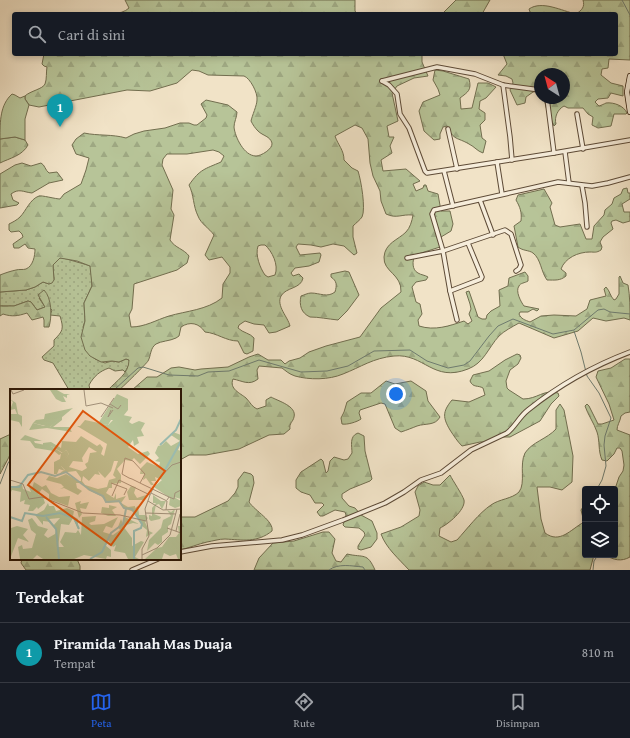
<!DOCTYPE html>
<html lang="id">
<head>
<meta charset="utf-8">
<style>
  body { margin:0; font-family:"Gentium Book Plus",serif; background:#242831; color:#f1f3f6 }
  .controls { position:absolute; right:12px; bottom:12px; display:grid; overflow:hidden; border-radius:4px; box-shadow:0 2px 6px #0003 }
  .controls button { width:36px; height:36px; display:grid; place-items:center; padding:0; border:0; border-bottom:1px solid #363941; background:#171b24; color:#f1f3f6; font:20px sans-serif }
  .compass { position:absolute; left:534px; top:68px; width:36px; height:36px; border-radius:50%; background:#171b24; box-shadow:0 2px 6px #0003; rotate:324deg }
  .you { position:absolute; left:396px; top:394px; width:14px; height:14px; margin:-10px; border:3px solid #fff; border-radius:50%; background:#1a73e8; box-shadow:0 0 0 6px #1a73e833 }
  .badge { display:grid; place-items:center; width:26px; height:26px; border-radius:50%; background:#2563eb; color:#fff; font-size:13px; font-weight:700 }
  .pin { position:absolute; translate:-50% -33px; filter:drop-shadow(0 1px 2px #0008) }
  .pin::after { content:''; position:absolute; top:21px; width:14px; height:12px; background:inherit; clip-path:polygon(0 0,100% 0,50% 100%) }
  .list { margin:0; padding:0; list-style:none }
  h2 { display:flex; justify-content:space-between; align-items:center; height:52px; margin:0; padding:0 16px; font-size:17px }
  h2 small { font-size:13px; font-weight:400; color:#9ea1a6 }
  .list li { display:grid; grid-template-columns:26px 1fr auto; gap:12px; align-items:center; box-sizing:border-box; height:60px; padding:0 16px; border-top:1px solid #363941 }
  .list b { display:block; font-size:15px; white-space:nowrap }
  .list p { margin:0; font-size:13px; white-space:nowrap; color:#9ea1a6 }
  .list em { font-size:13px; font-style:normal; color:#9ea1a6 }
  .icon { flex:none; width:22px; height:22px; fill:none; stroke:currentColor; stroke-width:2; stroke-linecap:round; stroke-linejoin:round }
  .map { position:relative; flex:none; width:630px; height:570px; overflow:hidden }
  .search { position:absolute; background:#171b24; box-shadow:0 2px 6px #0003; left:12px; right:12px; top:12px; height:44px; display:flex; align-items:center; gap:10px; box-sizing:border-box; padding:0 14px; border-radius:4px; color:#9ea1a6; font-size:15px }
  .sheet { height:112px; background:#171b24 }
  nav { display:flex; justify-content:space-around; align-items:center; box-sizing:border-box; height:56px; border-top:1px solid #363941; background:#171b24; font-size:11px; color:#9ea1a6 }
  nav a { display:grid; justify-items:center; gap:2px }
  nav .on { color:#2563eb }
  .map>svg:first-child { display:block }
</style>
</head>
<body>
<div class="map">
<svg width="630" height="570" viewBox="0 0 630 570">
  <defs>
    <pattern id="grass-dots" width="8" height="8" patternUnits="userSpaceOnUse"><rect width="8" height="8" fill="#b7c498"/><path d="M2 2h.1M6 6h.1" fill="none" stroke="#9ea882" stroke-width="1.8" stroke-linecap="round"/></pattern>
    <pattern id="forest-firs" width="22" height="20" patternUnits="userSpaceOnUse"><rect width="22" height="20" fill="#b7c498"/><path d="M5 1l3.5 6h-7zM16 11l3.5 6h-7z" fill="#9ea882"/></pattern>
  </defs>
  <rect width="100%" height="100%" fill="#f1e3c7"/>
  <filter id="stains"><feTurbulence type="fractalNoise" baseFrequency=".005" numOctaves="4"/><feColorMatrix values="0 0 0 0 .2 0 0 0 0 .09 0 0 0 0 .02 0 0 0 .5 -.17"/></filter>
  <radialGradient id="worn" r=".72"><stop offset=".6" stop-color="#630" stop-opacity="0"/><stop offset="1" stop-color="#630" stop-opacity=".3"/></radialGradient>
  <path fill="url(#grass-dots)" stroke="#726e4f" d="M60 258H63L91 266 92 286 84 303 85 321 83 327 95 359 105 363 112 361 119 362 126 359 129 360 130 363 125 372 123 370 115 371 109 368C100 371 94 376 89 385L90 390H69L53 363 44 360 42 357 54 346V340C63 331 64 329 60 316L50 315 52 310 39 298 45 307 37 310 31 302 28 301 14 306H0V292L26 290 35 287 43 282 49 284 54 280 53 265Z"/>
  <g fill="url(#forest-firs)" stroke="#726e4f" fill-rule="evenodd">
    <path d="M125 0H355V11L357 14H95C105 13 121 16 129 8Z"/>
    <polygon points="456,0 490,0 482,14 442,14"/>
    <path d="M583 0H630V60L609 59 608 68 602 69 601 75 611 83 623 86V96L611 93 608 98 598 99 595 102 599 106C602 105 604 104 606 103 614 102 624 106 627 113L626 114H614L611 126 598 128 592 125 593 117 588 114 583 108H568L564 106C558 109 554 117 556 124L554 126 546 107 544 98H564V74H540V91L533 92 526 97 525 103 517 105 510 90 513 83 512 79 506 76 498 75 507 64 503 54H616V14H536L530 12 529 9C542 0 562 11 576 14 582 10 585 7 583 0Z"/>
    <path d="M44 54H422V62L428 76 414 78 397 86 392 93 398 121 387 126 389 137H394L390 146 392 153 381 160 383 171 406 169 420 181 413 184 416 191 423 188 424 185H426L428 191 438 194 441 211H450L453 224 451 231 441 237 440 247 415 255C412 261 412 270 418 273 421 275 425 275 428 277L426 280 416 282 412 287 416 302 420 304 422 314 418 320 419 326C435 331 449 326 464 321L468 324 472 321 469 314 471 309 470 304 466 292 469 291 478 317 482 319H486L487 315 491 311 500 306 499 290 508 286 509 278 525 272 528 276V281C525 283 520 283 519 286 515 291 521 302 524 306L539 309 537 311 533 309 528 312H520L519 314C521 319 525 320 530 322L541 316 554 315 576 316 587 309 590 300 606 296 604 289 606 287C610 291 610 296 614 300L616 299 619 294V277L620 276 623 283 628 285C630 296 630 308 630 320L624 318 606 321 593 318 578 331 554 338 519 323C512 327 504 331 499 336 488 348 484 363 468 369 433 383 424 353 394 356 373 358 361 367 343 374 329 380 309 380 295 376 289 374 286 371 282 368L259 366 257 370 258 379C249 386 243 381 233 379 229 389 240 393 246 398 250 402 252 407 257 409L266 406V400L271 397C278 401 297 406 294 417 293 422 289 423 290 429L284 434 269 435 239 449 206 455H189L180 460V390H132L147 377H157L171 368 179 367 195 370 201 369 228 367 249 357 258 354 268 360H281L285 364 289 361 300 358 309 352 326 346 360 337 381 308 401 292C402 274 383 272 384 257 385 243 398 240 406 232 410 228 412 221 413 215 401 214 397 219 386 214L381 201 380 191 373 176 370 163 368 139 362 128 355 125 335 136C338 145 344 150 344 160L352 168 358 171C361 180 366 209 362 217 360 220 356 223 353 226V237L357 253 354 255 344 246 333 244 321 247 311 245 298 244 296 247 300 255 320 253 321 255 319 262 309 266 295 268 291 273 293 276 299 274 303 278C301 289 286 287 281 296 276 306 288 317 290 326L276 332 269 333 264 325 254 324 245 321 239 325 238 328C243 333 250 333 254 338L253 351 247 354 244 353 238 341C226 341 217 333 205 332 199 323 190 321 181 327L179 336 176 338C170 341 161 341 156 344 150 348 151 356 148 361 147 363 122 388 120 389 117 391 111 390 108 390 116 381 129 374 129 360L126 359 119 362 112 361 101 362 90 356 85 350 81 337 85 321 84 303 92 286 90 266 77 261 60 258 53 265 54 280 52 283 49 284 43 282 35 287 26 290 0 292V275C5 273 11 271 16 270 19 269 23 270 26 269 33 266 35 256 35 249L28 248 25 244 19 248H14L13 244 23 237 22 234 19 231 11 232 9 230V224C13 222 17 220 20 217 26 211 30 199 39 196 41 195 56 199 60 199L64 194 81 184 86 170 89 158 76 154 72 145 76 139 84 133C98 136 112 134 126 138L134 134 144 131 165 128 180 123H189L194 125H197L206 118 207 115 201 104 206 100 228 105 237 112C237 117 234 122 234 127 235 137 244 156 256 156 261 156 273 149 272 143 270 136 263 136 258 131 255 128 253 125 251 121 252 116 257 105 257 100 258 93 250 78 244 76L208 75 199 71 192 70 177 83 150 91 127 90 39 107 29 105 25 99V96C30 91 43 89 45 84 47 79 46 72 47 67L44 66 42 64ZM213 150 219 152 224 156 221 162C205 169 200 169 189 185 194 195 193 206 198 216 201 224 209 228 214 235L205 255 209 260 222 257 230 267V273L223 284 222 298C207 310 186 311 169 316 156 320 145 327 131 327L129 315 132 309 134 284 177 270 187 263 189 256C184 249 175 248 170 240L174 215 171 209 173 190 162 165 163 159 167 154H187ZM261 245H265C272 251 279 265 275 275L268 277 265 275C260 268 255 255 258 246Z"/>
    <path d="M435 70 443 71 469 79C472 90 468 92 460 98L461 109 472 108 478 83H488L496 87 486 98 480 101 479 109 485 113V120L480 125 482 138 486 141 483 153C477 151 475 147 469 144 457 137 454 141 447 126L443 127 440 134V139L434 140 424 131 419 111 423 102 440 95 438 89 433 80Z"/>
    <path d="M15 137 25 140 28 145C22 156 10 158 0 163V139Z"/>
    <path d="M22 163 31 166 41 163C45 165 45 170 49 173L57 172 63 180 49 183 32 193C23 192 19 188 11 194L13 200 19 203 17 205 0 208V174L15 165Z"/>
    <path d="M627 188 628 193H630V199L622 204 624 212H630V221L623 223 616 220 612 221 611 223 613 229 603 237 600 242 602 247 601 250C596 253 595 252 590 252 578 252 565 258 561 269L566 273V276C560 281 555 280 547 280 541 272 541 259 533 253 529 250 523 251 518 247L514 226 521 221C522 212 520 207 516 200L518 195 544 189 552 203 550 207 555 225 560 227 580 224 586 239H592L594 226 604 215 605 210 612 204 614 198 621 194 623 189Z"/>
    <path d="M345 271 349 272 359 295 347 311 338 320C328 319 319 317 310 317 301 313 299 305 301 296 304 295 308 293 311 293 320 293 327 298 335 292 337 285 337 281 331 277V274Z"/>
    <path d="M44 290C52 298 52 317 49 327H44V320L43 317 32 320 27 313C18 316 12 317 3 314L0 316V306H14L28 301 31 302 37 310 45 307 38 295Z"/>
    <path d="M517 354 520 355 521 358 518 364 510 370 506 381 507 388 509 390 523 399C538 399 543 389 558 393L559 396 551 404 540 421 510 437H501L491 442H480L462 446C457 441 454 436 450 430 443 418 442 412 452 400L469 402 485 395 483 388C478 385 473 388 470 381L473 375 489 371 505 360Z"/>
    <path d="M625 359H630V412L625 413 621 416C620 422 617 425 617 430L630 435V557C621 562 614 560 605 555H615V489L619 477 623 471 624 465 622 451 620 448H617L614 454 607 461 602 460C598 451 600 441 597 432 594 423 588 415 585 406L587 404 589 406 598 424H602L614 420 609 404 596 377 598 371 611 368Z"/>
    <path d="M386 381 395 384 411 381 426 391 428 401 440 417C435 426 426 423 417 426 412 428 407 430 401 432L395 428 385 404 381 403 360 410 359 413 361 419C357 422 347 425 342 424L341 418 344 412 347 402 361 393H371Z"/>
    <path d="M560 404 564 410 573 456 572 482 562 490 550 487H537L541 519 545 533C560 544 570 530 584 522L581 510 583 507H585V555H594L590 570H409C399 559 386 548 381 534L401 527 419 516 420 510 415 492 418 486 424 482 433 485H440L450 475C453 481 462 494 464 500 466 510 447 525 440 528L439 536 451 542 457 540C467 529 479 513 491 505 499 499 512 499 519 492 526 483 519 465 525 453 532 442 547 439 556 429V410Z"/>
    <path d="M358 433 364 436 365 451 372 479 370 481 350 489 342 494V498L349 506 355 508 361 515 372 521 377 533V539L371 547 361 550 358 549V546L365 535 364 532 359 528 345 527 343 525 346 515 345 512 335 510 323 516H320L317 512 324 505 322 503H315L310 495 301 492 296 488V480L301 472 321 459 323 461 326 473 328 471 330 461 334 457 344 460 348 459 352 453C352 446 349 436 358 433Z"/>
    <polygon points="11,434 11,451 9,457 0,474 0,439"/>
    <path d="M244 472 251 474 253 476 254 483 249 502C255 511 274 521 272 531 257 543 243 540 225 539 219 539 213 541 207 542 198 544 189 548 180 550V517H195L228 501 235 493 238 487V480Z"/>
    <path d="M323 532H329L335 539 332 553 336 561 341 562 347 554C364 558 367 552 375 570H254L259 558 273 543 294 541Z"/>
    <polygon points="22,559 77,559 80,566 80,570 26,570 21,563"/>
  </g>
  <path fill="#b7c498" stroke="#726e4f" d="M12 94 15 95 20 98 25 96V99L29 105 25 119V140L15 137 0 139C0 121 0 105 12 94Z"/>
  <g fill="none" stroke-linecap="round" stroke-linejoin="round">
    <g stroke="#6f7b6e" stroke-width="1">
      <polyline points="622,0 630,15"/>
      <polyline points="574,331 581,352 587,376 599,393 611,418 605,436 604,445 606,466 602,480 597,489"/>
      <polyline points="114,390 138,368 143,367 169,375 198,376 208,372 229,371 259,360 301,372 327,371 348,366 374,351 410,350 427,361 448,368 464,365 470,361 489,336 498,326 513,319 553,334 574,330 598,310 604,309 610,312 630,314"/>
      <polyline points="0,484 8,463 11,459"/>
      <path d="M329 570C338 563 352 566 363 567L365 570"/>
      <polyline points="593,570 594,561 598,555"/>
    </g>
    <defs>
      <g id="minor">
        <polyline points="382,81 389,85 397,94 400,114 409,128 425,171 427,173 554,153 630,140"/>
        <polyline points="382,81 437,67 475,74 503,85 540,90"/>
        <polyline points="503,85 510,137 512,160"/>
        <polyline points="547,98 554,153"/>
        <polyline points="577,114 583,149"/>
        <polyline points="448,129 457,169"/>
        <polyline points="565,152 569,183"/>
        <polyline points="497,162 502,194"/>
        <polyline points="444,171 453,206"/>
        <polyline points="582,186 585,203 587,227"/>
        <polyline points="480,200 493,235"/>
        <polyline points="407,258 443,251 505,230 511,234 521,265 519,269 516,271"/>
        <polyline points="450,291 481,279 482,277 468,243"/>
        <polyline points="457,320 450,291 443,251 432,214 434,210 558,182 592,186 608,183 630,177"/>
        <path d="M180 552 212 546 282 540 302 535 343 520 385 503 404 492 421 480 441 473 471 450 507 433C515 427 519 417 528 410 558 386 593 366 630 352"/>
        <polyline points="132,570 158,559"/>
      </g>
      <polyline id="secondary" points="630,76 627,92 630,112"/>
    </defs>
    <use href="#minor" stroke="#5d4a36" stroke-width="5.5"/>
    <use href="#secondary" stroke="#2c1706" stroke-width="6"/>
    <use href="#minor" stroke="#f6eddb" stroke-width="3.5"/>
    <use href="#secondary" stroke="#f6eddb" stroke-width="4.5"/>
  </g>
  <g transform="translate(10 389)">
    <rect width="171" height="171" fill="#f1e3c7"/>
    <path d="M107 5 118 10V21L110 31H101L98 36 91 35 89 33ZM63 19 40 38 23 34 26 31 34 30 35 25ZM15 46 32 52H24L25 54 41 57 52 64 56 61 59 65 51 77 55 82 49 80 47 85H44V73L50 70 51 65 49 66 44 62 25 59 20 52 10 51Z" fill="#b7c498"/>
    <path d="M40 1H47L54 5H60L57 6V9L53 7 56 13H52L46 10ZM0 10 6 14 8 25 12 27V38L9 33 0 31V25H7L5 20 0 21 3 13ZM113 26 122 28 119 33 122 35 129 32 135 34 131 41 134 47 127 48 129 54 124 57 123 51 118 58 128 65 138 62 140 65 130 75 124 69 121 72 115 71 107 80 111 86V94L102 95V99H99L96 104 104 109 106 104V110L116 107 111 114 118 118 125 117V119L128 117 129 126H135L139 130V126L142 127V119L146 114H143V106L151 112H156L152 120 149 115 146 116 144 125 151 128 150 130 141 132 138 129 135 133 139 142 143 144 136 148 137 141 132 137 124 123 113 119 110 113 98 114 91 107 78 101 72 94H66L67 99 72 102 68 106 54 99 50 100 54 98 51 95 36 91 39 87 47 89 56 85 68 92H71V89L66 82 49 84 55 81 50 76 59 65 56 61 53 64 41 57H33V54L41 53 51 59 52 52 66 53 71 47 87 57 90 55 93 59 91 65 94 67 97 55 67 37H70L75 31 98 36 104 30H110ZM79 58 87 63 80 64 78 73 75 75 77 79 72 82 59 78 63 72 73 73 72 69ZM104 72H108L103 86 106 89 99 91 97 98 88 100 75 96 72 92 73 87 79 92 85 85 90 86 88 82 95 89 101 82ZM52 27V31L43 38H59L62 43 37 39 19 41 23 34 34 37 39 35 40 38ZM163 43 171 46V54L168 61 171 62V110L164 108 171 112V117L165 119 159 116 160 109 144 98 152 91 145 88 146 92H141L144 96H141L136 89 133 91 134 85H130L131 79 137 73 149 78 150 73 145 72 149 69 145 64 148 57 152 56 156 52 161 57 170 52 161 46ZM24 93 32 98 36 96 41 104 49 108 60 107 58 117 39 110V105L32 100 28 105 33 108 35 114 28 120 27 118 23 122H18L20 116 14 115 15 111 10 113 11 103 2 101 0 105V99L12 95 13 100 21 103 19 98 22 99ZM121 97 126 98 124 104 127 109 136 106 139 107 135 108V111H119L117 103ZM71 112 70 115 79 113 76 120 70 119 72 125 69 129 65 114ZM38 114 39 117H44L46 122 57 119 64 122 63 127 68 130V140L63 129 59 136 51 135 48 158H54L50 153 55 143 66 144 68 141 71 146 72 128 86 127 85 132 79 134 81 136 94 135 108 128 102 139 96 137 93 143 103 146 110 141 108 138 111 130 113 135 115 128 129 135 123 134 113 137 122 149V157L131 152 134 153 125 168 129 170H118L115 164 104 162 106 156 103 158 98 151 95 156 101 161V168L97 167 96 170 74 166 64 170H33L27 166 23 170H10L8 158 12 156 13 160 22 159 26 145 21 141 18 131 22 129 28 137 38 140 34 146 38 149 45 145 47 140 43 137 50 129 39 130 41 133 33 132V136L25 126 34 121ZM99 116 107 118 102 121 106 127H98L91 124 92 118 99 119ZM165 120 161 135 158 137V143L152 147V153L148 156 145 154 137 162 139 151 151 139 153 131 161 127 157 121 161 123ZM7 137 18 140 13 146 19 153 8 149 0 170V143L1 139ZM168 137H171V170H168L166 165 160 167 154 164 152 170H135L147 159 152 158 159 148H166L169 144Z" fill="#b7c498" fill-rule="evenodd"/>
    <path fill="none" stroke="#9bbeb3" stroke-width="2" d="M150 56 166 41 171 30M154 83 171 52M0 98H9L18 86 31 83 45 87 56 83 80 101 93 107 96 113 109 112 114 119 122 120 132 135 131 139 124 142V170M0 128 12 132 15 124 33 127 50 124 64 129 69 140M36 128 46 140 49 170M80 170 92 163 101 144 113 135 116 120"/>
    <path fill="none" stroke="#a2917a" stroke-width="1" d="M1 1 3 5 14 1M74 1 76 17 91 14 103 19M100 15 108 20 111 16M101 21 98 28 103 21M91 28 104 9M0 91 13 95 19 110 32 108 73 124 110 126 136 132M101 94 117 100 114 106M130 94 135 85 123 72 115 69 112 85 119 89 122 90 132 95 159 108 157 111M141 104 157 112 156 121M102 107 109 91 140 106M159 108 164 110 165 104 171 101M138 112 153 121 171 120M136 124 166 125M157 139 171 144M166 142 170 125M132 166 147 159 160 146 167 120M132 170V160L139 147 135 120 140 106 146 93 162 76 171 73"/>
    <path fill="#df560c" fill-opacity="0.15" stroke="#df560c" stroke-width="2" d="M73 22 155 82 101 156 18 96Z"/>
    <rect width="171" height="171" fill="none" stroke="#2c1706" stroke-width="2"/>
  </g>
  <rect width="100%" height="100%" filter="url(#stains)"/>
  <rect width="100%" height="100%" fill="url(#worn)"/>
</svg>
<div class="controls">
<button><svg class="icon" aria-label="locate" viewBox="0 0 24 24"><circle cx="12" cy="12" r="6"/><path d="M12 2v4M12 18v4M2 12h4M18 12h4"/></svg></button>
<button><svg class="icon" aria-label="layers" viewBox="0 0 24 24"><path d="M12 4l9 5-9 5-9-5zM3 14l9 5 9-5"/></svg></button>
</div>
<svg class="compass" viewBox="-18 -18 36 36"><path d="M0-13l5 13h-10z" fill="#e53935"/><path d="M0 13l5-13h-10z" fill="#9ea1a6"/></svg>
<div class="you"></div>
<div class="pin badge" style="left:60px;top:127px;background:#0f9aa8">1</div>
<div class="search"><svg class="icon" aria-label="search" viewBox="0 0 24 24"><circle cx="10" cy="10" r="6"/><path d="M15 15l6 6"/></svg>Cari di sini</div>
</div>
<section class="sheet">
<h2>Terdekat<small></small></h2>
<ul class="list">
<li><span class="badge" style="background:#0f9aa8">1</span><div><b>Piramida Tanah Mas Duaja</b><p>Tempat</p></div><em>810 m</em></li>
</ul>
</section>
<nav>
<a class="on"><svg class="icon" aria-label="map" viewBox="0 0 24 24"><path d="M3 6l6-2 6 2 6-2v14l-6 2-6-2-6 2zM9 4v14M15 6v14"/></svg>Peta</a>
<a><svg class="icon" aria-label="directions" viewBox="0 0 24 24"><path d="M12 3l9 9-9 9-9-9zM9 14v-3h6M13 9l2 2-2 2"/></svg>Rute</a>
<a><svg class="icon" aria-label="saved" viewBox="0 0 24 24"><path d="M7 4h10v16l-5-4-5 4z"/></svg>Disimpan</a>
</nav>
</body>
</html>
